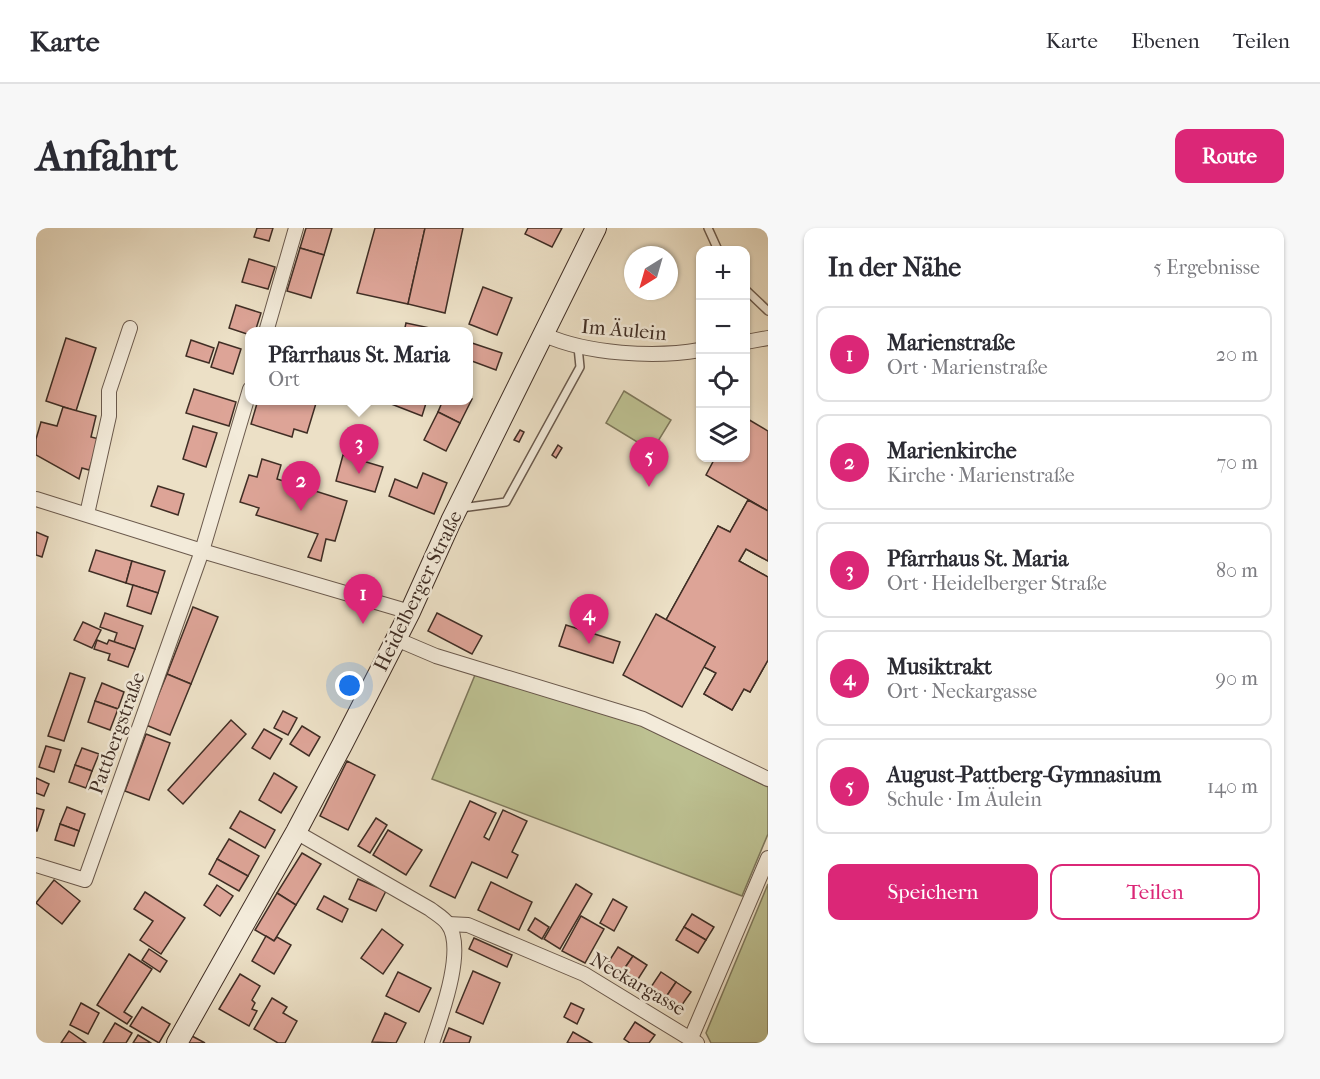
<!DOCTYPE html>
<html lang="de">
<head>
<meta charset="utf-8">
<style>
  body { margin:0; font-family:"IM FELL French Canon",serif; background:#f7f7f7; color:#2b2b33 }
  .controls { position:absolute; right:18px; top:18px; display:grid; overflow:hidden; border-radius:12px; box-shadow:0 2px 4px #0004 }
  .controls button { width:54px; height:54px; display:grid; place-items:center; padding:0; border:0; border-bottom:2px solid #e1e1e2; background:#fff; color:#2b2b33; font:30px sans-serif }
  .compass { position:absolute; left:588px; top:18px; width:54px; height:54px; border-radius:50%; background:#fff; box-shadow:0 2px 4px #0004; rotate:217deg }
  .you { position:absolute; left:314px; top:458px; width:21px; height:21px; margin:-15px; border:4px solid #fff; border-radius:50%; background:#1a73e8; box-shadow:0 0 0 9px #1a73e833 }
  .badge { display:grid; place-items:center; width:39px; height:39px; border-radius:50%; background:#db2777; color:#fff; font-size:20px; font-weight:700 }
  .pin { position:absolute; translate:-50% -50px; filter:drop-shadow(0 2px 3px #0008) }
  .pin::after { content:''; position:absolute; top:32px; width:21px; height:18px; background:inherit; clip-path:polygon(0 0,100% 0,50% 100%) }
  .popup { position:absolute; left:209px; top:99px; width:228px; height:78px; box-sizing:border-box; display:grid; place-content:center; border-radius:12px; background:#fff; filter:drop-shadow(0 2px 4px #0005); font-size:20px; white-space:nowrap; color:#7c7c81 }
  .popup b { font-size:22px; color:#2b2b33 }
  .popup::after { content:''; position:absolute; left:50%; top:100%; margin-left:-12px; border:12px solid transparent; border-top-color:#fff }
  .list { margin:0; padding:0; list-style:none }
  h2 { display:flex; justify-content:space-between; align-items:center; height:78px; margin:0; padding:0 24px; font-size:26px }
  h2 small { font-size:20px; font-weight:400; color:#7c7c81 }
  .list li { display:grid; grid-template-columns:39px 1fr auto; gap:18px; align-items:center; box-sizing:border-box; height:96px; margin:0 12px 12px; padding:0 12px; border:2px solid #e1e1e2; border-radius:12px }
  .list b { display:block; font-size:22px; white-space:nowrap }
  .list p { margin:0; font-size:20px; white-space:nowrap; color:#7c7c81 }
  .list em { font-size:20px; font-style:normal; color:#7c7c81 }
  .actions { display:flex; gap:12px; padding:18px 24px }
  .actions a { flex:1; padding:14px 0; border:2px solid #db2777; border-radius:12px; text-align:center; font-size:21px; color:#db2777 }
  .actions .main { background:#db2777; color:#fff }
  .icon { flex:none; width:33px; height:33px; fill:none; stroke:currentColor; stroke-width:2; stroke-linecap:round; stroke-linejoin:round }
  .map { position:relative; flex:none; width:732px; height:815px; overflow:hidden; border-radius:12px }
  header { display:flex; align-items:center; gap:36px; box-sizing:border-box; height:84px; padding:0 30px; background:#fff; border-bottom:2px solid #e1e1e2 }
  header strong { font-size:28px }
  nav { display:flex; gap:33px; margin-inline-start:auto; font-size:21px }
  .intro { display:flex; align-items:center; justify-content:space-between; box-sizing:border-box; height:144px; padding:0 36px }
  h1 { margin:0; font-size:42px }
  .button { padding:15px 27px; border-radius:12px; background:#db2777; color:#fff; font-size:21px; font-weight:700 }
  main { display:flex; gap:36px; padding:0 36px }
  aside { flex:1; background:#fff; border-radius:12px; box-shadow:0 2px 4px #0004 }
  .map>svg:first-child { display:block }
</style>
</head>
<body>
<header>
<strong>Karte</strong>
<nav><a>Karte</a><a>Ebenen</a><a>Teilen</a></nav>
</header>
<div class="intro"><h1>Anfahrt</h1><a class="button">Route</a></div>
<main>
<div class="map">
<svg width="732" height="815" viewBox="0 0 732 815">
  <rect width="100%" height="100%" fill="#ece0c6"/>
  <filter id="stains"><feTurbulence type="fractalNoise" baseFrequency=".00333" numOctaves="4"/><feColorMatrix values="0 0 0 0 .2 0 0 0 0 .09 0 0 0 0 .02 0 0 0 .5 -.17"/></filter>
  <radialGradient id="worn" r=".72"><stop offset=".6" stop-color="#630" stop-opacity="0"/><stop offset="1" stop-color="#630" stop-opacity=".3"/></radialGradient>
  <g fill="#bdc192" stroke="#7e785c" stroke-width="1.5">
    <polygon points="588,163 635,192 616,223 570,195"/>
    <polygon points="439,447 604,497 732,559 732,606 706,668 396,551"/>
    <polygon points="732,656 732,815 675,815 670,805"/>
  </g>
  <g fill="#dda497" stroke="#402e25" stroke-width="1.5">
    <polygon points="221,0 237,0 233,13 218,9"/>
    <polygon points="270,0 296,0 288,27 264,20"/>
    <polygon points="339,0 389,0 372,76 321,65"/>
    <polygon points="389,0 427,0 409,85 372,76"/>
    <polygon points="492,0 526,0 516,19 489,6"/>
    <polygon points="264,20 288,27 275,70 251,63"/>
    <polygon points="213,31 239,39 232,61 206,54"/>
    <polygon points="447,59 476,70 461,107 433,96"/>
    <polygon points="200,77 225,85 219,104 214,104 214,107 193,100"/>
    <polygon points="370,95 399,101 399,104 368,104"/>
    <polygon points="30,110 60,120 40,183 10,173"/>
    <polygon points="155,112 178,120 173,135 150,128"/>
    <polygon points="183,114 205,121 197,146 175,139"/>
    <polygon points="433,114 466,125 460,142 433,132"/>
    <polygon points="158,161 200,174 193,198 150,185"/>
    <polygon points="433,170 436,171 424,195 402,184 407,172 433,172"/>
    <polygon points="222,172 281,172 271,205 258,201 256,209 215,196"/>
    <polygon points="345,172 391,172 386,188"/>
    <polygon points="27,179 60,188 55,209 63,211 53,242 46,240 43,251 0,227 0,211 5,194 21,198"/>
    <polygon points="402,184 424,195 410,223 388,212"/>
    <polygon points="710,190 732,203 732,283 670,247 679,230 710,230"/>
    <polygon points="157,198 181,205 170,239 147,231"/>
    <polygon points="484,202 488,204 483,214 478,212"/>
    <polygon points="522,217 526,220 520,230 516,227"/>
    <polygon points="307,227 347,239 339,264 300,253"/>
    <polygon points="226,231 245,237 241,251 311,273 299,313 290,311 285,333 272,329 282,306 220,287 223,280 204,274 213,247 221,249"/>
    <polygon points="387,245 411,255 398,286 353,268 359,251 381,260"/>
    <polygon points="122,258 148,266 142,287 115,278"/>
    <polygon points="712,272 732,283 732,333 710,321 703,333 732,349 732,404 702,386 694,400 723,418 732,404 732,432 714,464 708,461 696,482 668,466 680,445 668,439 679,419 630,392 682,298 694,304"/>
    <polygon points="712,272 732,283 732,333 710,321 703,333 732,349 732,432 714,464 708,461 696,482 668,466 680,445 668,439 679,419 630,392 682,298 694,304"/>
    <polygon points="0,304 12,309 6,329 0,327"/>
    <polygon points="60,322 96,333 90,355 53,343"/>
    <polygon points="96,333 129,343 122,365 90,355"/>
    <polygon points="97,357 122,365 115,386 91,378"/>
    <polygon points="157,379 182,389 155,456 131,446"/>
    <polygon points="69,385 107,398 99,421 78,414 81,405 64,399"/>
    <polygon points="401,385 446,408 436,426 392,403"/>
    <polygon points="620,386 679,419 646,479 587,447"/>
    <polygon points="47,394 65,402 56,420 38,412"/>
    <polygon points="530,397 584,414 577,435 523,418"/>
    <polygon points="61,412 71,416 73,412 99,421 92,439 72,432 74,426 58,421"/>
    <polygon points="34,445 49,450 28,513 12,508"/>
    <polygon points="131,446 155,456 134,507 110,497"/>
    <polygon points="66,455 88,464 82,481 59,473"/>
    <polygon points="59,473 82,481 74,502 52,494"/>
    <polygon points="247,483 261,490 252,507 238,500"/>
    <polygon points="195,492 210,506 147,576 132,562"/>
    <polygon points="266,498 284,509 273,528 254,516"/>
    <polygon points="228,501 246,511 234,531 216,520"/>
    <polygon points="110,506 134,515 113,572 89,563"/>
    <polygon points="10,518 25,522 18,544 3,539"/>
    <polygon points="46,520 63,526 56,543 39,537"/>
    <polygon points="311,533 339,547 312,602 284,588"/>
    <polygon points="39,537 56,543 50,560 33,554"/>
    <polygon points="238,545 261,559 245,585 223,572"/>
    <polygon points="0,550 13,556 8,568 0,565"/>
    <polygon points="434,573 460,585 448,609 453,612 467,582 491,593 476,624 482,627 471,650 436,634 419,670 394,658"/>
    <polygon points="31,579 49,586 43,603 24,596"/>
    <polygon points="0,580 8,582 1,603 0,603"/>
    <polygon points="204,583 239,602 229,620 194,600"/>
    <polygon points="340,590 351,597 334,625 322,618"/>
    <polygon points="24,596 43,603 38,618 19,612"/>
    <polygon points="352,602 386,622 370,647 337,627"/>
    <polygon points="193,611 223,628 212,648 181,631"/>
    <polygon points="266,625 285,636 260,677 241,665"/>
    <polygon points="181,631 212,648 203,663 173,646"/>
    <polygon points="322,651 350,663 340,683 313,671"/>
    <polygon points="18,652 44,673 26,696 0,675"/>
    <polygon points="455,654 496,674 483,702 442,682"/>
    <polygon points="540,656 556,666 524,721 508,711"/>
    <polygon points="181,657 197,668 184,688 168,677"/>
    <polygon points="109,664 149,690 125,726 104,712 117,693 98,681"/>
    <polygon points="241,665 260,677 238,713 219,702"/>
    <polygon points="288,668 312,681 306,694 281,681"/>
    <polygon points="577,671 591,679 578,703 564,695"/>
    <polygon points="656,686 678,699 670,712 648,699"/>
    <polygon points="545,688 568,701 549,735 526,723"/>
    <polygon points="499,690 513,699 506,711 492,702"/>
    <polygon points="648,699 670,712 662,725 640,712"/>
    <polygon points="346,701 367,717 347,746 325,730"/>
    <polygon points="230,708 238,713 241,709 255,717 238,746 216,733"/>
    <polygon points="438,710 476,727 471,739 433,721"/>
    <polygon points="582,719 597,728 582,750 568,741"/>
    <polygon points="113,721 131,733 124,744 106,732"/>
    <polygon points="93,726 116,741 88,784 96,789 91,796 61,777"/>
    <polygon points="597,728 611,737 597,759 582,750"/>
    <polygon points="437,743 464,755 447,796 420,784"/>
    <polygon points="362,744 395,760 383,784 350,768"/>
    <polygon points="625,744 640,754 626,775 611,765"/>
    <polygon points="204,746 224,758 216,772 219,775 216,781 221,783 213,798 183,781"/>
    <polygon points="640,754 655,764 641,784 626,775"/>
    <polygon points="236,770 251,779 247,785 261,793 249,815 242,815 218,801"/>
    <polygon points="45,775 63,785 52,806 34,797"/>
    <polygon points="535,775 548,781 541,796 528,789"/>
    <polygon points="106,779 134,796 123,815 94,798"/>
    <polygon points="349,785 370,795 360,815 336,814"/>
    <polygon points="599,794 619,807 613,815 594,815 588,811"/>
    <polygon points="79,795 96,805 90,815 67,815"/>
    <polygon points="413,800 435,809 433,815 407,815"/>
    <polygon points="33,803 50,815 25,815"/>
    <polygon points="537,804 556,815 531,815"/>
    <polygon points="102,807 115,815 97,815"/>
    <polygon points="156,808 169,815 152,815"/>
  </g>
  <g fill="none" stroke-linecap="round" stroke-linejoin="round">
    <defs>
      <g id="lane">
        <polyline points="672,0 682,22"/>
        <polyline points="710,62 732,83"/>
        <polyline points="425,280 470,274 544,139 542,119"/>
      </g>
      <g id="street">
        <polyline points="230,104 260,0"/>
        <path d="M509 107C551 126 619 130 664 122"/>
        <polyline points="710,114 732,110"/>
        <polyline points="0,271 166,323 374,384"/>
        <polyline points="51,286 73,188 73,163 94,100"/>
        <polyline points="360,411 400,428 607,491 732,551"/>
        <path d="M260 604 394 681C399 685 408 690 412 696 430 721 405 788 396 815"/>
        <polyline points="0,637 49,652 166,323 214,161"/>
        <polyline points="412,696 432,697 548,746 661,815"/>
        <polyline points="655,810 732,630"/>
      </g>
      <polyline id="secondary" points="141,815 260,604 306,517 374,384 415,293 560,0"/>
    </defs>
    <use href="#lane" stroke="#6b5a4d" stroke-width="10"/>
    <use href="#street" stroke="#6b5a4d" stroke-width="16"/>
    <use href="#secondary" stroke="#402e25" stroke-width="22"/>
    <use href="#lane" stroke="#f3ebda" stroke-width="7"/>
    <use href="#street" stroke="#f3ebda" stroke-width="14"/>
    <use href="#secondary" stroke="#f3ebda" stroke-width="20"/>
  </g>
  <g text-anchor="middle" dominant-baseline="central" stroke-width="5" stroke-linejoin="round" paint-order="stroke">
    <g font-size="20" fill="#402e25" stroke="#f3ebda">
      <text transform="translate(588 102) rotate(5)">Im Äulein</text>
      <text transform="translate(382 363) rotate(-64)">Heidelberger Straße</text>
      <text transform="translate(81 505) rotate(-70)">Pattbergstraße</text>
      <text transform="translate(602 756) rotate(30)">Neckargasse</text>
    </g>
  </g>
  <rect width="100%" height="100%" filter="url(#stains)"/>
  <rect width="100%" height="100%" fill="url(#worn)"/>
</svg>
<div class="controls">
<button>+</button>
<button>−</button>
<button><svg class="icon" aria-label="locate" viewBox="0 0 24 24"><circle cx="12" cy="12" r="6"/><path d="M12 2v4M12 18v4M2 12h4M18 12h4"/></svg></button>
<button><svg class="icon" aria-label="layers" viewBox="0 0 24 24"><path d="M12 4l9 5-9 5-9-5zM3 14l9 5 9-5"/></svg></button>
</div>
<svg class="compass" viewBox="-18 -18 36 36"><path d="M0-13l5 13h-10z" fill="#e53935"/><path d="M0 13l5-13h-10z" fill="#7c7c81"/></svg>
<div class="you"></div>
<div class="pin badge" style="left:327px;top:396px">1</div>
<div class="pin badge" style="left:265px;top:283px">2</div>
<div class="pin badge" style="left:323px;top:246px">3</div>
<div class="popup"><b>Pfarrhaus St. Maria</b>Ort</div>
<div class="pin badge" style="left:553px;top:416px">4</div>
<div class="pin badge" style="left:613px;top:259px">5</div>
</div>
<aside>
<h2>In der Nähe<small>5 Ergebnisse</small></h2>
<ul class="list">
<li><span class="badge">1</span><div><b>Marienstraße</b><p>Ort · Marienstraße</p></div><em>20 m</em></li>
<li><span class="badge">2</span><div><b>Marienkirche</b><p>Kirche · Marienstraße</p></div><em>70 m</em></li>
<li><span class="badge">3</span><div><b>Pfarrhaus St. Maria</b><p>Ort · Heidelberger Straße</p></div><em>80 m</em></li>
<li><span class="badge">4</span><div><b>Musiktrakt</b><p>Ort · Neckargasse</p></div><em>90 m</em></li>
<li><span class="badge">5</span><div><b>August-Pattberg-Gymnasium</b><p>Schule · Im Äulein</p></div><em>140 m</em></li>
</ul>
<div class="actions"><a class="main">Speichern</a><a>Teilen</a></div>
</aside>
</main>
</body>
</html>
